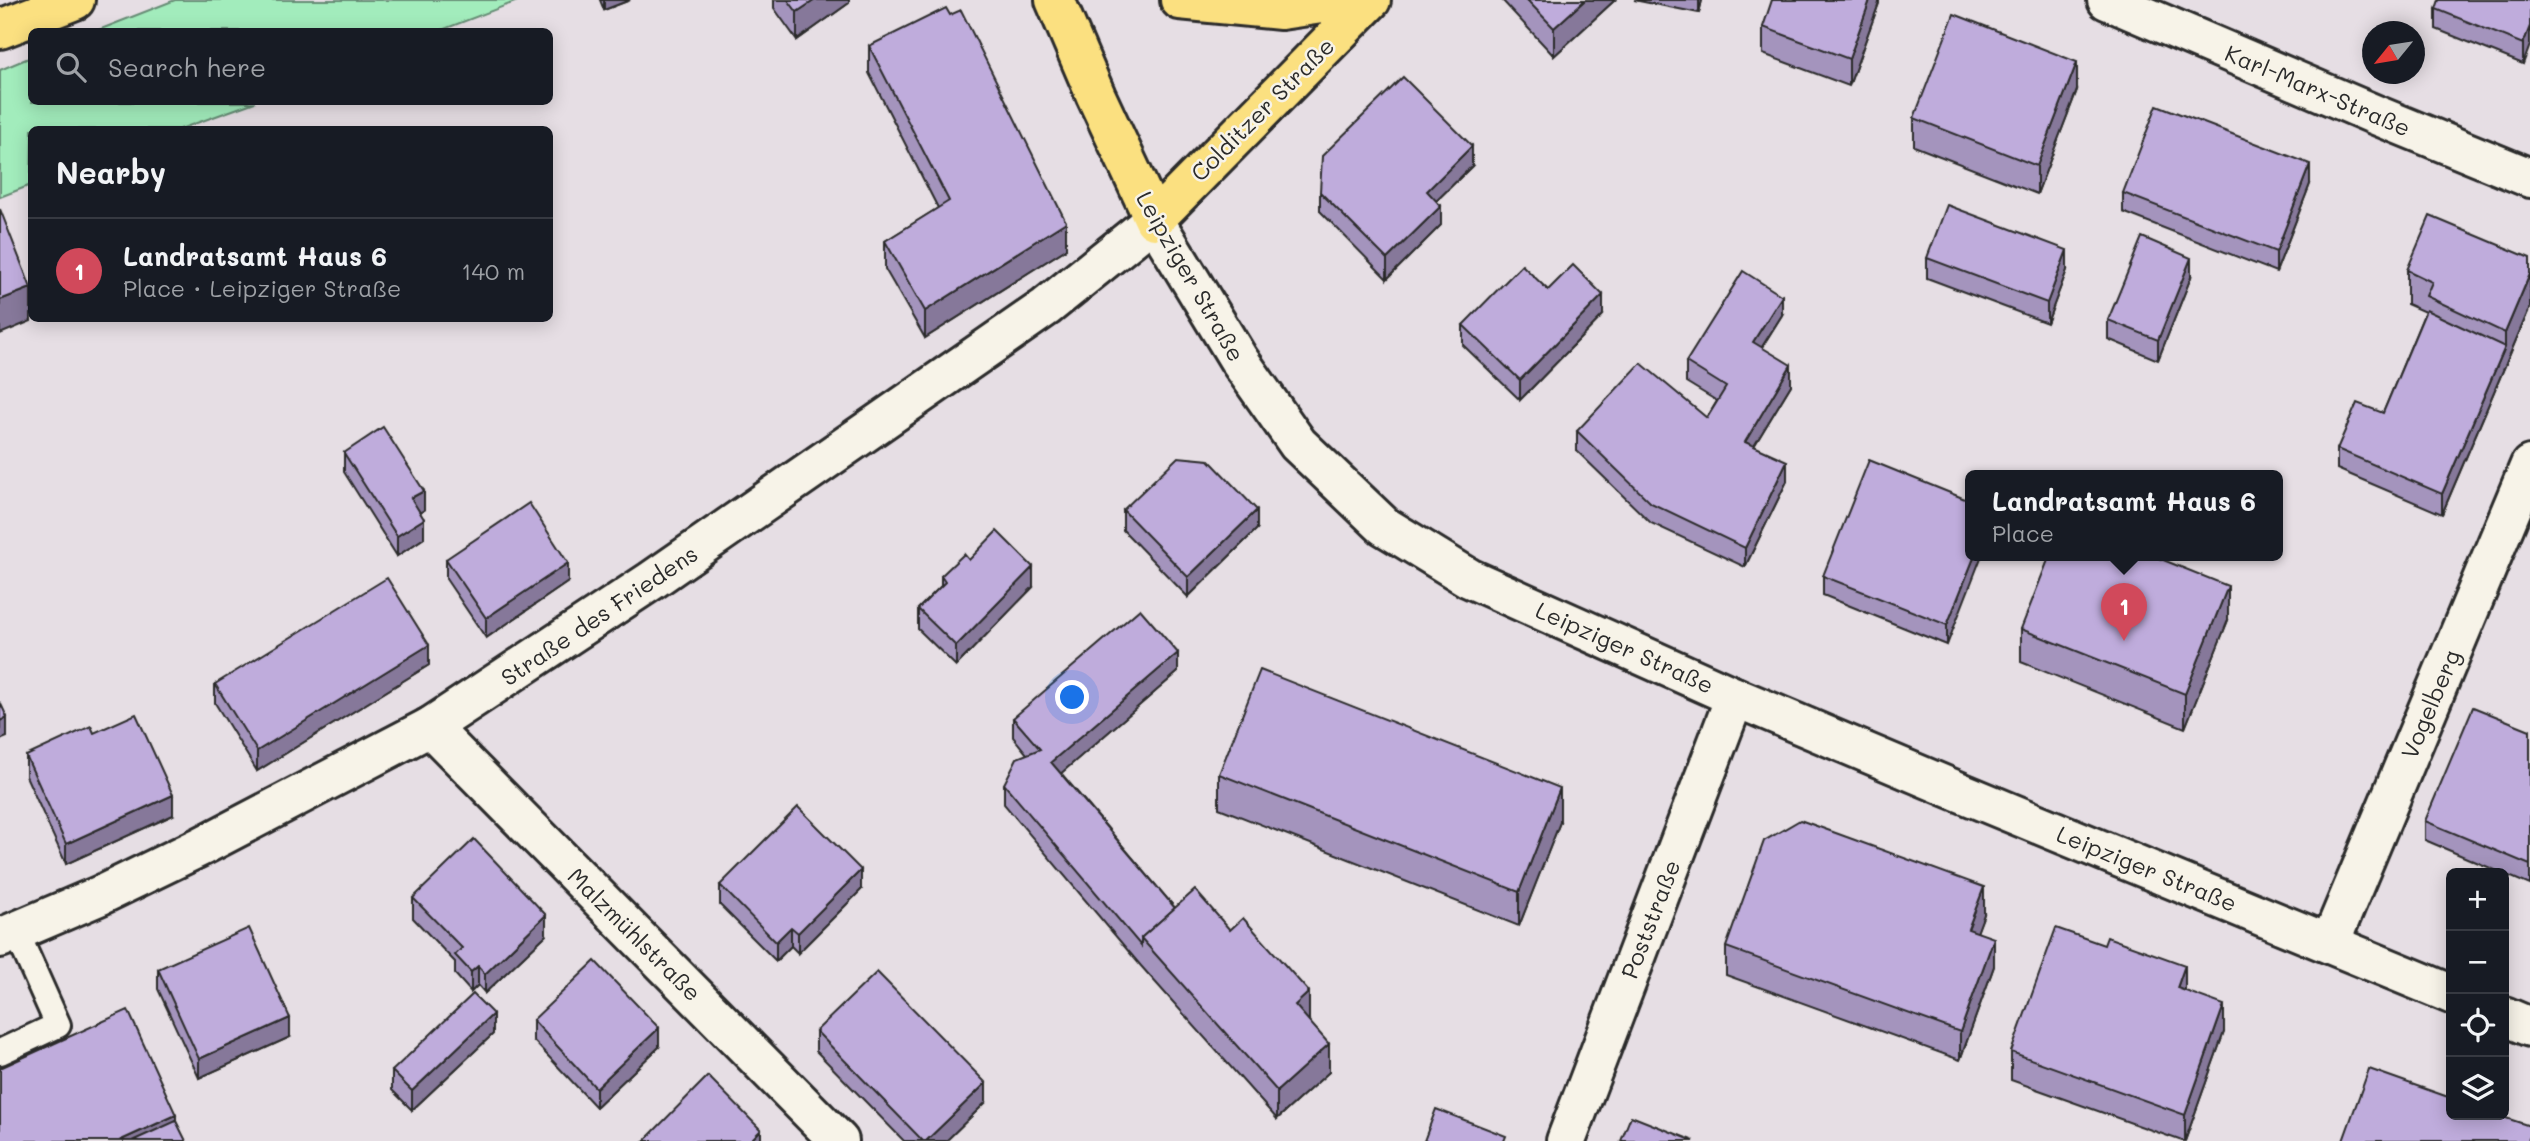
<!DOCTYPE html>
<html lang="en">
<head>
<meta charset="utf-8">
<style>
  body { margin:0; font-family:Mali,sans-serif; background:#242831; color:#f1f3f6 }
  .controls { position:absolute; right:21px; bottom:21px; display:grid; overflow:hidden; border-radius:10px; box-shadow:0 4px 18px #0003 }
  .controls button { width:63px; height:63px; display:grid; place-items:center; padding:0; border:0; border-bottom:2px solid #363941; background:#171b24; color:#f1f3f6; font:35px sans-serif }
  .compass { position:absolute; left:2362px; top:21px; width:63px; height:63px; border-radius:50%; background:#171b24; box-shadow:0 4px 18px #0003; rotate:240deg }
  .you { position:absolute; left:1073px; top:698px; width:24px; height:24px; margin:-18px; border:5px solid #fff; border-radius:50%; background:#1a73e8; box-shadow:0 0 0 10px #1a73e833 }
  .badge { display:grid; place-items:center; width:46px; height:46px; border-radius:50%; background:#d1495b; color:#fff; font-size:23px; font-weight:700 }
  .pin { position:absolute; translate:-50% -58px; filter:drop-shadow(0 2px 4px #0008) }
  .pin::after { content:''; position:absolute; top:37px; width:24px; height:21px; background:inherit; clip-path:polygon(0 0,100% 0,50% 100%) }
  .popup { position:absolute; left:1965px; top:470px; width:318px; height:91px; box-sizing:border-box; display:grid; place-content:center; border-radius:10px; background:#171b24; filter:drop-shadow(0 2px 5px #0005); font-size:23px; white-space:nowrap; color:#9ea1a6 }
  .popup b { font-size:26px; color:#f1f3f6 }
  .popup::after { content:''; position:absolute; left:50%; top:100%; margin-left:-14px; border:14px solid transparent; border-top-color:#171b24 }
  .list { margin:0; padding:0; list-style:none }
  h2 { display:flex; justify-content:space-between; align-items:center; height:91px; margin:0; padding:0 28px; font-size:30px }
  h2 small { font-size:23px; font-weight:400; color:#9ea1a6 }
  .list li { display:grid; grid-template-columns:46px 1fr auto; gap:21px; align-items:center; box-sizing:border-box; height:105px; padding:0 28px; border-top:2px solid #363941 }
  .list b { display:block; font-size:26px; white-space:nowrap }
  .list p { margin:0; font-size:23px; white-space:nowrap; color:#9ea1a6 }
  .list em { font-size:23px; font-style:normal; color:#9ea1a6 }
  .icon { flex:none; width:38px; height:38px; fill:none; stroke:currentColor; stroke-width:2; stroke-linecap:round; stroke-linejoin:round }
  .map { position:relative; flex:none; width:2530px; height:1141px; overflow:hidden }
  .search { position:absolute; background:#171b24; box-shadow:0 4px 18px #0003; left:28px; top:28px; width:525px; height:77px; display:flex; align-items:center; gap:18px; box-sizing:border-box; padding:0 24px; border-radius:10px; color:#9ea1a6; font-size:26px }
  .panel { position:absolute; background:#171b24; box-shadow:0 4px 18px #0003; left:28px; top:126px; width:525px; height:196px; border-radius:10px }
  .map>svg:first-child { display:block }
</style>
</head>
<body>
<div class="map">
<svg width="2530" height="1141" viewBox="0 0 2530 1141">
  <rect width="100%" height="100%" fill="#e6dee4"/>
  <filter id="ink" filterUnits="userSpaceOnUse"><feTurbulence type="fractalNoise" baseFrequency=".0143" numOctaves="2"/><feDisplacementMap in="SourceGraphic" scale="14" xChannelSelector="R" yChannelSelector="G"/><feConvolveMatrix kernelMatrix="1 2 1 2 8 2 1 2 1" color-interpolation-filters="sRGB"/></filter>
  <g filter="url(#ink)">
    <g fill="#a2ecbc" stroke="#668c74" stroke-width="2">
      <polygon points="175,0 520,0 439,31 96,31"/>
      <polygon points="31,57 32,102 255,102 180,129 32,130 31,185 0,197 0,70"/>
    </g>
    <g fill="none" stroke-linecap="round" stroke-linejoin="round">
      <defs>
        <polyline id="service" points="0,1052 58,1025 16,931"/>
        <g id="minor">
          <polyline points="2107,0 2376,115 2530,178"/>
          <polyline points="430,727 839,1141"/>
          <polyline points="2330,943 2530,465"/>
          <polyline points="1566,1141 1735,697"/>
        </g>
        <polyline id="tertiary" points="0,938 101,895 202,846 430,727 651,581 1046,307 1154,220"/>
        <g id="secondary">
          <polyline points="1154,220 1239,360 1298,444 1384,526 1469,578 1735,697 1948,787 2451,994"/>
          <polyline points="2504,1016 2530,1027"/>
        </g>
        <g id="primary">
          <polyline points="1055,0 1096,96 1154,220 1371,0"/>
          <polyline points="1180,0 1281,10 1349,0"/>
          <polyline points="0,29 75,0"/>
        </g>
      </defs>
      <use href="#service" stroke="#2b2b2b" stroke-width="30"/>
      <use href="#minor" stroke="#2b2b2b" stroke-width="44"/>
      <use href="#tertiary" stroke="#2b2b2b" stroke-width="44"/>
      <use href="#secondary" stroke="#2b2b2b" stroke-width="44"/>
      <use href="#primary" stroke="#2b2b2b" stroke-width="44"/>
      <use href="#service" stroke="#f7f3e8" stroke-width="24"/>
      <use href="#minor" stroke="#f7f3e8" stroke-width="38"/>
      <use href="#tertiary" stroke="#f7f3e8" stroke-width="38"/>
      <use href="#secondary" stroke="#f7f3e8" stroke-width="38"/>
      <use href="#primary" stroke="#fbe080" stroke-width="38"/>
    </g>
    <g fill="#a494bd" stroke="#2b2b2b" stroke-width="2">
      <polygon points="600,0 630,0 604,10"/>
      <polygon points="774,0 849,0 849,3 797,40 774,8"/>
      <polygon points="1502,0 1615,0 1554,56"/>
      <polygon points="1634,0 1702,0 1699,13"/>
      <polygon points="1879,0 1879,3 1849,86 1763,54 1763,27"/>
      <polygon points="2530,0 2523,64 2436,29 2436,9"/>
      <polygon points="869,46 1066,249 925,338 885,269 885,241 938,208 869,73"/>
      <polygon points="2077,90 2037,194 1914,146 1914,118"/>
      <polygon points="1472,166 1436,201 1441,225 1387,279 1320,211 1320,192"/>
      <polygon points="2310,184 2276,272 2123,212 2123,193"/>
      <polygon points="1927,258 2067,270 2047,323 1927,278"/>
      <polygon points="2407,270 2530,307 2442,514 2337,469 2337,449 2383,413 2425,312 2407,304"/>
      <polygon points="2191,277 2158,360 2108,339 2108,320"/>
      <polygon points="1548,290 1603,315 1520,400 1463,345 1463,325"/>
      <polygon points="1782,315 1762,347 1791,385 1754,446 1787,481 1745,567 1651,523 1577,451 1577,431 1707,418 1717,401 1686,382 1686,362"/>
      <polygon points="344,453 424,510 420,512 424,538 397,556 344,472"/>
      <polygon points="1970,501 1947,645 1823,595 1823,576"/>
      <polygon points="1123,510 1257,529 1188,597 1123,530"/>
      <polygon points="446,559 568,582 486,638 446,579"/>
      <polygon points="969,560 1033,587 956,666 918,629 918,609 941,586 941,576"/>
      <polygon points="2228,620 2185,728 2021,662 2021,629"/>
      <polygon points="429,665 257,771 215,703 215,684"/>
      <polygon points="1178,672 1061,773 1175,908 1309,1020 1308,1021 1329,1072 1277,1119 1141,966 1004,804 1004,784 1027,754 1013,737 1013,718"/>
      <polygon points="2530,730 2530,885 2425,840 2425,821"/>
      <polygon points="26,756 173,815 66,864 26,776"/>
      <polygon points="1219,774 1560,822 1519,926 1219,808"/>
      <polygon points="720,885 861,890 798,953 791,946 776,961 720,905"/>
      <polygon points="413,898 546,935 485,993 478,985 471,992 455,974 455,962 413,918"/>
      <polygon points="1984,914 1977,932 1994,966 1960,1060 1726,975 1726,947"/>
      <polygon points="158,969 290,1037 199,1078 158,989"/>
      <polygon points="2185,991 2224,1032 2185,1141 2182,1141 2011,1080 2011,1052"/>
      <polygon points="533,1020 659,1047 596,1107 533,1040"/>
      <polygon points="816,1031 986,1102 946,1141 904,1141 816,1051"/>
      <polygon points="493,1034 412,1110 392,1090 392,1071"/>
    </g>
    <g fill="#86789a" stroke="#2b2b2b" stroke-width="2">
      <polygon points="604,0 630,0 604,10"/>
      <polygon points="815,0 849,0 849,3 797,40 797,12"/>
      <polygon points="1585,0 1615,0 1554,56 1554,28"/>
      <polygon points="1699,0 1702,0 1699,13"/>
      <polygon points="1870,0 1879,0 1879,3 1849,86 1849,59"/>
      <polygon points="2530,26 2530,45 2523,64 2523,44"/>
      <polygon points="2077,62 2077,90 2037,194 2037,166"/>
      <polygon points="1472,146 1472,166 1427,210 1427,191"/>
      <polygon points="2310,164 2310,184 2276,272 2276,252"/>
      <polygon points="1441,206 1441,225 1387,279 1387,259"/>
      <polygon points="1066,222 1066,249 925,338 925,311"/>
      <polygon points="2067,250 2067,270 2047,323 2047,303"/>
      <polygon points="2191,258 2191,277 2158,360 2158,340"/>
      <polygon points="2530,274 2530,307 2442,514 2442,494 2505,347 2505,333"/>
      <polygon points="31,288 31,321 0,334 0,300"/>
      <polygon points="1603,295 1603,315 1520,400 1520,380"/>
      <polygon points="1782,296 1782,315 1753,361 1753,342"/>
      <polygon points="1791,365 1791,385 1745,461 1745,442"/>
      <polygon points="1787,461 1787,481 1745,567 1745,548"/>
      <polygon points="424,491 424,510 411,518 411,498"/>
      <polygon points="1257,510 1257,529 1188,597 1188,577"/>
      <polygon points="424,519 424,538 397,556 397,536"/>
      <polygon points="1975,555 1982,555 1947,645 1947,625"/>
      <polygon points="568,563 568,582 486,638 486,618"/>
      <polygon points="1033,567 1033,587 956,666 956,646"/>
      <polygon points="2228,586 2228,620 2185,728 2185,694"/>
      <polygon points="429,645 429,665 257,771 257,751"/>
      <polygon points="1178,653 1178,672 1051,782 1051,762"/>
      <polygon points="7,717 7,737 0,740 0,721"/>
      <polygon points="1560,788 1560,822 1519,926 1519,892"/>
      <polygon points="173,795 173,815 66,864 66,844"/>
      <polygon points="861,870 861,890 798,953 798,933"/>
      <polygon points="1984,887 1984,914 1968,957 1968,929"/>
      <polygon points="546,915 546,935 485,993 485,974"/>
      <polygon points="791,927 791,946 776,961 776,942"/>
      <polygon points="1994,938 1994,966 1960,1060 1960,1032"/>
      <polygon points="2185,965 2185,992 2177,988"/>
      <polygon points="478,966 478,985 471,992 471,972"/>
      <polygon points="1309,992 1309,1020 1295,1032 1295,1005"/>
      <polygon points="2224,1005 2224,1032 2185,1141 2185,1115"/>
      <polygon points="493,1014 493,1034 412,1110 412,1091"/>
      <polygon points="290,1018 290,1037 199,1078 199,1059"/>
      <polygon points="659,1028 659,1047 596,1107 596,1088"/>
      <polygon points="1329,1044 1329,1072 1277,1119 1277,1091"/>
      <polygon points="986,1083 986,1102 946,1141 926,1141"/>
      <polygon points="176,1115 176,1141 119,1141"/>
      <polygon points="761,1130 761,1141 750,1141"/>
    </g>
    <g fill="#bfacdc" stroke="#2b2b2b" stroke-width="2">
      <polygon points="788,0 815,0 797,12"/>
      <polygon points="1527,0 1585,0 1554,28"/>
      <polygon points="1772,0 1870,0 1849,59 1763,27"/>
      <polygon points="2439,0 2530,0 2530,26 2523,44 2436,9"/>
      <polygon points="946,8 950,15 961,10 1066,222 925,311 885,241 949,201 869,46"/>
      <polygon points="1954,14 2077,62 2037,166 1914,118"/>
      <polygon points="1403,77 1472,146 1427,191 1441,206 1387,259 1320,192 1322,156"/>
      <polygon points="2157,105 2310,164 2276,252 2123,193"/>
      <polygon points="1947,205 2067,250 2047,303 1927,258"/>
      <polygon points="0,209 31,288 0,300"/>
      <polygon points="2430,216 2530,258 2530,274 2505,333 2426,296 2432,282 2407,270"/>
      <polygon points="2142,237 2191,258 2158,340 2108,320"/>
      <polygon points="1522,265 1548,290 1573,265 1603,295 1520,380 1463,325"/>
      <polygon points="1743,271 1782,296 1753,342 1791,365 1745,442 1787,461 1745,548 1651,503 1577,431 1641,363 1707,418 1726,387 1686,362"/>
      <polygon points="2426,310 2505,347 2442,494 2337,449 2357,403 2383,413"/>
      <polygon points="383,427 424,491 411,498 424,519 397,536 344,453"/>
      <polygon points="1178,457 1209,460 1257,510 1188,577 1123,510"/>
      <polygon points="1869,460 1970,501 1970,555 1975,555 1947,625 1823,576"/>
      <polygon points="529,503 568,563 486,618 446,559"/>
      <polygon points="997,531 1033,567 956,646 918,609 945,582 941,576 964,554 969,560"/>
      <polygon points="2050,555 2151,555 2228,586 2185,694 2021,629"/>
      <polygon points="387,578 429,645 257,751 215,684"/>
      <polygon points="1140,609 1178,653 1051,762 1175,908 1141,938 1141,946 1004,784 1017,758 1040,749 1013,718"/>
      <polygon points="1260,670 1560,788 1519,892 1219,774"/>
      <polygon points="0,702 7,717 0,721"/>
      <polygon points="2473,707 2530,730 2530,865 2425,821"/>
      <polygon points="136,714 173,795 66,844 26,756 91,726 94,733"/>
      <polygon points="798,807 861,870 798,933 791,927 776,942 720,885"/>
      <polygon points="1800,820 1984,887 1968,929 1994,938 1960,1032 1726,947 1764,841"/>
      <polygon points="474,839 546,915 485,974 478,966 471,972 455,955 462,948 413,898"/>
      <polygon points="1195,890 1230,930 1243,918 1309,992 1295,1005 1329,1044 1277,1091 1141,938"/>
      <polygon points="249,928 290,1018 199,1059 158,969"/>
      <polygon points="2056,928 2104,945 2107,937 2185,965 2177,988 2224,1005 2185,1115 2011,1052"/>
      <polygon points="595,961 659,1028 596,1088 533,1020"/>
      <polygon points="877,972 986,1083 926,1141 923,1141 816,1031"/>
      <polygon points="473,994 493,1014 412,1091 392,1071"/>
      <polygon points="128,1010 176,1115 119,1141 0,1141 0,1068"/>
      <polygon points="2369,1069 2451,1098 2451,1115 2497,1115 2530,1126 2530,1135 2528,1141 2343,1141"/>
      <polygon points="708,1076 761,1130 750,1141 644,1141"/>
      <polygon points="1436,1109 1506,1136 1504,1141 1424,1141"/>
      <polygon points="1631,1116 1694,1141 1621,1141"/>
      <polygon points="176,1121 186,1141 132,1141"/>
    </g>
  </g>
  <g text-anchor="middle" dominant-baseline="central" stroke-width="5" stroke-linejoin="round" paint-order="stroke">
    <g font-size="23" fill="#2b2b2b" stroke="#f7f3e8">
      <text transform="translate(2318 90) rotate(23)">Karl-Marx-Straße</text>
      <text transform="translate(1262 109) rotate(-45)">Colditzer Straße</text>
      <text transform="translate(1191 276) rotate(60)">Leipziger Straße</text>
      <text transform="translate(599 615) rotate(-34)">Straße des Friedens</text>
      <text transform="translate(1625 647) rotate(24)">Leipziger Straße</text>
      <text transform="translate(2430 704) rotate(-67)">Vogelberg</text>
      <text transform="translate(2147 868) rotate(22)">Leipziger Straße</text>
      <text transform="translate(1650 919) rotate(-69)">Poststraße</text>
      <text transform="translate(635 934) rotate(45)">Malzmühlstraße</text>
    </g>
  </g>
</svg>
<div class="controls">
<button>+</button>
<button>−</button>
<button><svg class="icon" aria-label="locate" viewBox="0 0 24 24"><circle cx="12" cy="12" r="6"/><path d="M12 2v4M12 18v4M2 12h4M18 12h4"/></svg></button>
<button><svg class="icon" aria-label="layers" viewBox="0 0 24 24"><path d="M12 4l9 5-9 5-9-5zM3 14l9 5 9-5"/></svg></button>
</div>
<svg class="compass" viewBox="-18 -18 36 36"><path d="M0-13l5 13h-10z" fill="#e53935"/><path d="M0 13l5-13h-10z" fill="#9ea1a6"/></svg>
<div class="you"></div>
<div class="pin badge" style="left:2124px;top:641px">1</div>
<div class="popup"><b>Landratsamt Haus 6</b>Place</div>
<div class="search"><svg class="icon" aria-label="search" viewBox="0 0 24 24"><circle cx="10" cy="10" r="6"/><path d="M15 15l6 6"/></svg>Search here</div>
<section class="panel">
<h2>Nearby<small></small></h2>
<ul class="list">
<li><span class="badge">1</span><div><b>Landratsamt Haus 6</b><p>Place · Leipziger Straße</p></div><em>140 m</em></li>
</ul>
</section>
</div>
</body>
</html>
